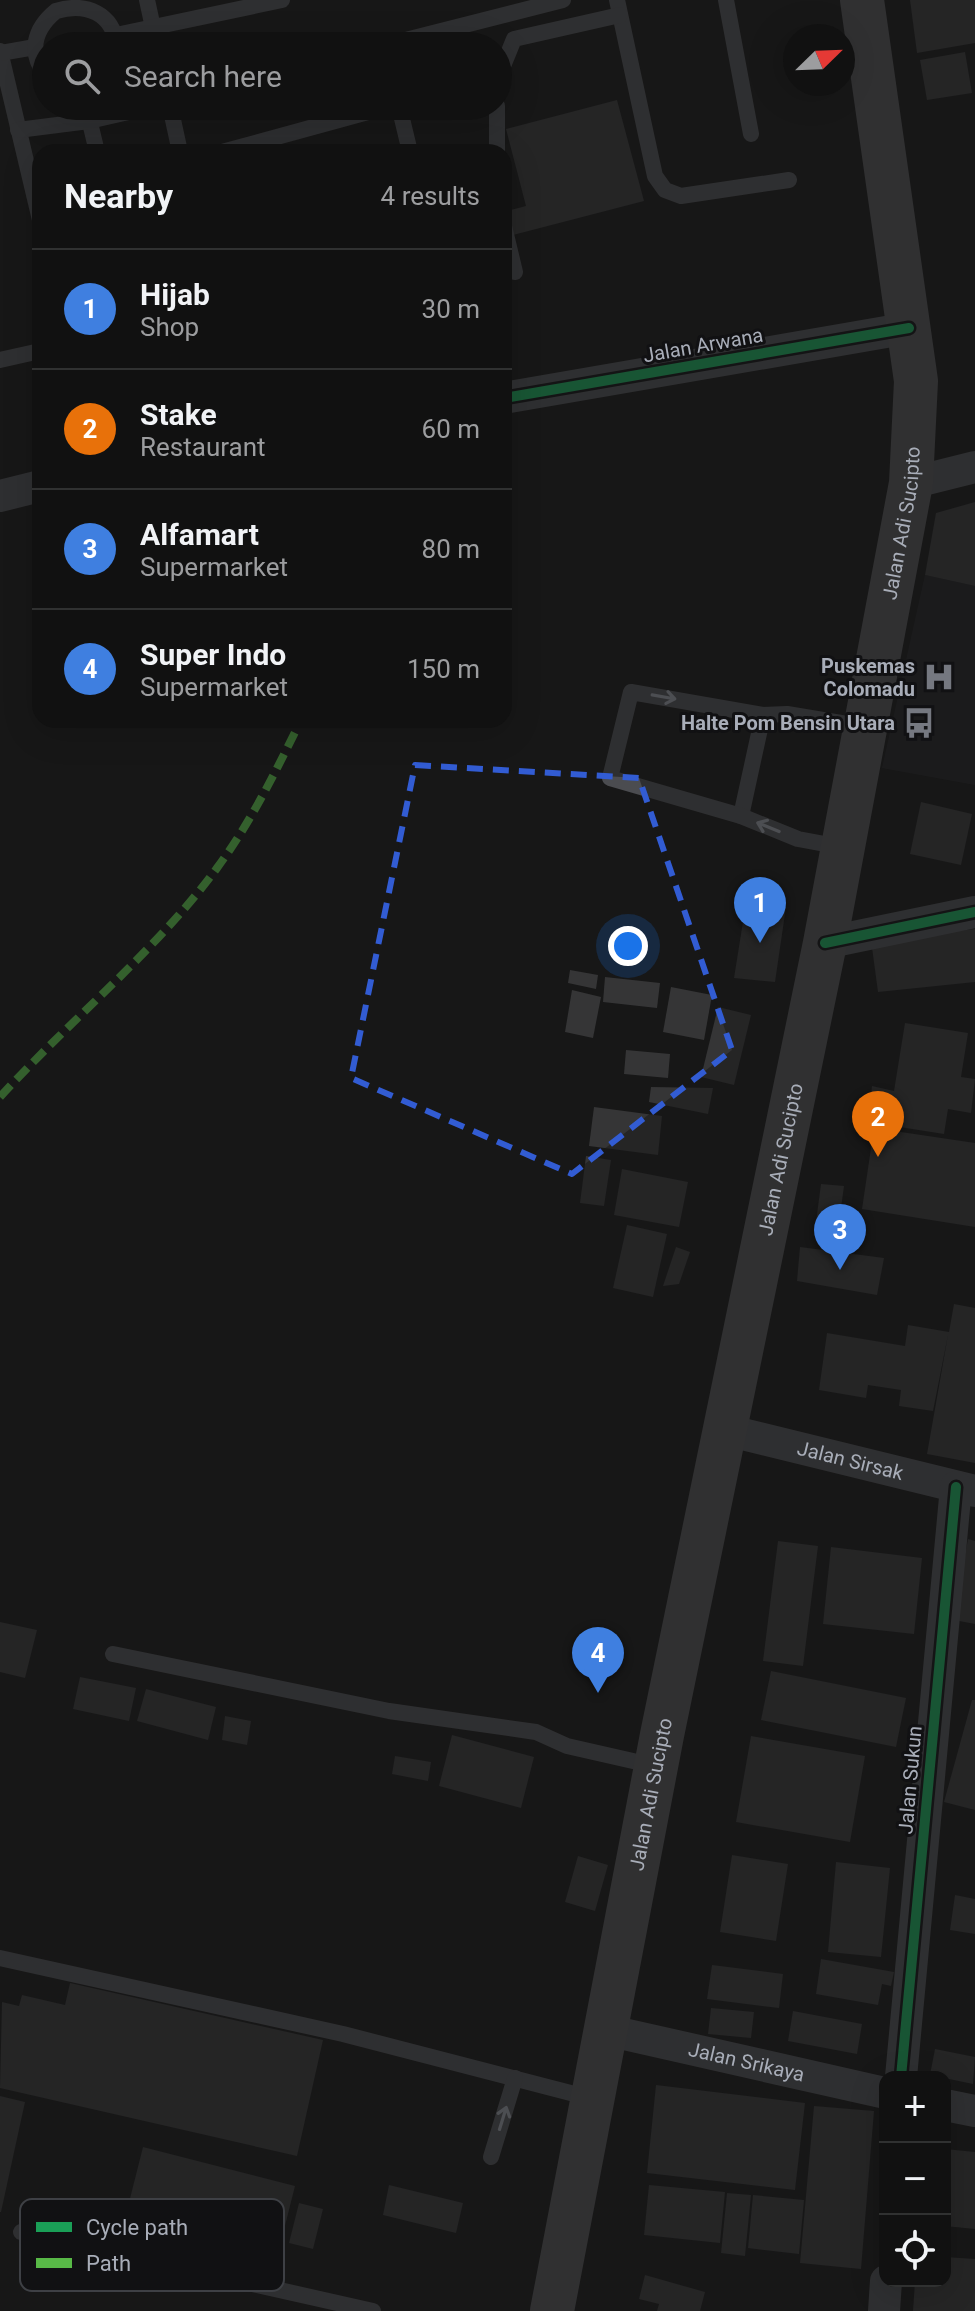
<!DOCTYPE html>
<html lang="en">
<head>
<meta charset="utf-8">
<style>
  body { margin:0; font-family:Roboto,sans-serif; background:#1a1a1a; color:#f1f3f6 }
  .controls { position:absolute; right:24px; bottom:24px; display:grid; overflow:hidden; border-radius:16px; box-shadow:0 8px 32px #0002 }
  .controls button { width:72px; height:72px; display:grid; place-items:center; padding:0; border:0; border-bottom:2px solid #303131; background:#111; color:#f1f3f6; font:40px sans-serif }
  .compass { position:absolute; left:783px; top:24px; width:72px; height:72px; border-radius:50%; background:#111; box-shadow:0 8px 32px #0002; rotate:67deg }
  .you { position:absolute; left:628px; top:946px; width:28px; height:28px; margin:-20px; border:6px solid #fff; border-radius:50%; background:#1a73e8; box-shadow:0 0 0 12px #1a73e833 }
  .badge { display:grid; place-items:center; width:52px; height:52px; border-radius:50%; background:#757880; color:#fff; font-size:26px; font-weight:700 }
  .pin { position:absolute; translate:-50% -66px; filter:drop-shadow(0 2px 4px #0008) }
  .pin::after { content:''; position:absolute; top:42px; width:28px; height:24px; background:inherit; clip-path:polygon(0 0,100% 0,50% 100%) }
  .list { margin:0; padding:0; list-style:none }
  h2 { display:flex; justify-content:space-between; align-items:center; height:104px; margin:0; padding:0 32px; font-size:34px }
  h2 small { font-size:26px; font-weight:400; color:#9c9d9f }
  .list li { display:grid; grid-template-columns:52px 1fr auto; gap:24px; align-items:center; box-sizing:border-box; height:120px; padding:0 32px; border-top:2px solid #303131 }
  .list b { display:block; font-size:30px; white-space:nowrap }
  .list p { margin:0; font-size:26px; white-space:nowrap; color:#9c9d9f }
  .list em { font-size:26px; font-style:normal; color:#9c9d9f }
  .icon { flex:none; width:44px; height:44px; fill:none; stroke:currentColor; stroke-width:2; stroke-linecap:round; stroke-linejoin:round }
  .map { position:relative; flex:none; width:975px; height:2311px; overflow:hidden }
  .search { position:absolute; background:#111; box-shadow:0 8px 32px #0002; left:32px; top:32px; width:480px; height:88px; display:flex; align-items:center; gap:20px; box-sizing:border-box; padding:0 28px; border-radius:44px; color:#9c9d9f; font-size:30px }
  .panel { position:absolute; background:#111; box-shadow:0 8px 32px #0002; left:32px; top:144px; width:480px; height:584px; border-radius:24px }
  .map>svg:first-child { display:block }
</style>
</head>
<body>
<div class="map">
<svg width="975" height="2311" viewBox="0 0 975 2311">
  <rect width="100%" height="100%" fill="#171717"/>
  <polygon fill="#212123" points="925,575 975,586 975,785 882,768"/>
  <g fill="#353536">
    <polygon points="910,0 975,0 975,43 917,53"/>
    <polygon points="965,52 972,93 927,100 920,60"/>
    <polygon points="617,100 644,201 513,235 507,211 526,206 506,129"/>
    <polygon points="975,502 975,586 925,575 936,513"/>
    <polygon points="921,802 972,814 961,865 910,854"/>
    <polygon points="746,903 786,907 775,982 734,978"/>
    <polygon points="975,929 975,982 878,992 871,940"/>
    <polygon points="570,970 598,975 596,989 568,983"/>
    <polygon points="605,977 660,983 657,1008 603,1002"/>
    <polygon points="671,987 712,995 704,1040 663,1032"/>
    <polygon points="572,990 601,997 593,1038 565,1032"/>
    <polygon points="718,1007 751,1015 734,1085 701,1077"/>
    <polygon points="905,1023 968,1033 961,1077 975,1079 971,1113 948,1109 944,1134 868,1122 872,1086 894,1091"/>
    <polygon points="626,1050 670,1054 668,1078 624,1074"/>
    <polygon points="651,1087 713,1088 708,1114 649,1102"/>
    <polygon points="594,1107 662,1116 658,1155 589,1146"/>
    <polygon points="874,1128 975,1143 975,1227 862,1209"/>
    <polygon points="586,1156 611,1160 604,1206 580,1203"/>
    <polygon points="622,1169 688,1182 679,1227 614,1215"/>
    <polygon points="821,1184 844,1186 839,1223 816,1222"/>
    <polygon points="627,1225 667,1234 653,1297 613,1288"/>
    <polygon points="676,1247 690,1252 679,1284 663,1286"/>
    <polygon points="800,1247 884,1258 877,1295 797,1281"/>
    <polygon points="954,1304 975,1308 975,1463 927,1454 948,1335 933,1411 899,1406 901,1390 868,1385 866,1398 819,1390 827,1333 905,1346 908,1325 949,1332"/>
    <polygon points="968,1539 975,1541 975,1624 954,1620"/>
    <polygon points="778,1541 818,1546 803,1666 763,1661"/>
    <polygon points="831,1547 922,1558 914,1634 823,1624"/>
    <polygon points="0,1622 37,1630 25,1678 0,1672"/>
    <polygon points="771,1671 906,1698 896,1747 761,1720"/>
    <polygon points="80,1677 136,1688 129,1721 73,1709"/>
    <polygon points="146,1689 216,1707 208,1740 137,1721"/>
    <polygon points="972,1700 975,1700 975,1810 944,1802"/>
    <polygon points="225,1716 251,1721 247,1745 222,1740"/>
    <polygon points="452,1735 534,1757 521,1808 439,1786"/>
    <polygon points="751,1736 865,1756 850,1842 736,1822"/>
    <polygon points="395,1756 431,1762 428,1781 392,1774"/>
    <polygon points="732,1855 788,1864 776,1941 720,1932"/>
    <polygon points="578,1856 608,1865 595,1911 565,1902"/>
    <polygon points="836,1862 890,1868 881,1957 828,1952"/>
    <polygon points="955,1895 975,1899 975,1934 950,1930"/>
    <polygon points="821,1959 894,1972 891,1986 882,1984 878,2005 816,1994"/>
    <polygon points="712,1965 783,1974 779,2008 707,1999"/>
    <polygon points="70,1983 323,2040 297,2156 0,2088 2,2002 19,2006 22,1995 65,2005"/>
    <polygon points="711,2008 754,2012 751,2038 708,2034"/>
    <polygon points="793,2011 862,2024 857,2054 788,2041"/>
    <polygon points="935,2049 975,2057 973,2084 930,2075"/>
    <polygon points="656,2085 805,2103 795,2190 647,2173"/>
    <polygon points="0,2096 25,2102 1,2212 0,2212"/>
    <polygon points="814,2106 874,2111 861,2269 800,2263"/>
    <polygon points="143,2147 295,2186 272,2277 120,2238"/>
    <polygon points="945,2149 975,2152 975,2229 945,2226"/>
    <polygon points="389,2185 463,2203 456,2233 383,2215"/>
    <polygon points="649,2185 725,2192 720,2243 644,2235"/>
    <polygon points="727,2193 751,2195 745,2256 721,2253"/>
    <polygon points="753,2195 804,2200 799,2254 748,2248"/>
    <polygon points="299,2203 323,2209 313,2249 289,2243"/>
    <polygon points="945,2257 975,2259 975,2311 913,2311 915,2281 945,2281"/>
    <polygon points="645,2275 705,2292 700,2311 657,2311 659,2304 639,2299"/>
  </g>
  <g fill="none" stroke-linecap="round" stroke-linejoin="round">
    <g stroke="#4b4c50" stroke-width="16">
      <polyline points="147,0 157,46"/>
      <polyline points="617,0 655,176 665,190 681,196 789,180"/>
      <polyline points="726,0 751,134"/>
      <polyline points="116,35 282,0"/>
      <polyline points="382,46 563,0"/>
      <polyline points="0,51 40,220"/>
      <polyline points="0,53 35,47"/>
      <path d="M46 76C28 52 34 29 56 11 86 2 113 13 117 46"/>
      <polyline points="498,94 501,71 514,39 620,15"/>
      <polyline points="86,106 97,152"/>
      <polyline points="170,106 180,152"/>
      <polyline points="399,106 410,152"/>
      <polyline points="497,106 497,152"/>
      <polyline points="18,130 89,121 155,106"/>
      <polyline points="222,152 390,106"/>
      <polyline points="504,226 515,272"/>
      <polyline points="0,360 40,351"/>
      <polyline points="741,816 763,715"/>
      <polyline points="841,847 798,839 741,816 610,778 631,692 763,715 787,714 865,727"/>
      <polyline points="113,1654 389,1711 536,1732 567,1746 655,1766"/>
      <polyline points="0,1958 343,2034 590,2098"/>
      <polyline points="491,2157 515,2078"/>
      <polyline points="21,2232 373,2311"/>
    </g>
    <g stroke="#4b4c50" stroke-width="32">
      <polyline points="504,398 909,328"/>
      <polyline points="911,483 975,467"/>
      <polyline points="0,496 40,486"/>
      <polyline points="825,943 975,912"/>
      <path id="s1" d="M726 1430 975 1491"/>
      <path id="s2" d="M606 2030 885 2093"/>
      <polyline points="901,2077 956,1487"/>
      <polyline points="945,2105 975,2111"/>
      <polyline points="884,2311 886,2281"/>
    </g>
    <path stroke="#4e4e51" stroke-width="44" id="s3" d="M552 2311 662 1735 825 943 911 483 916 381 862 0"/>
    <path stroke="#58b947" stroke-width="8" stroke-dasharray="16 8" stroke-linecap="butt" d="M0 1097C70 1020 155 952 217 868 251 822 276 771 301 720"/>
    <defs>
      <g id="cycleway">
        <polyline points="504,398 909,328"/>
        <polyline points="825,943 975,912"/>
        <polyline points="901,2077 956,1487"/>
      </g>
    </defs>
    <use href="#cycleway" stroke="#111113" stroke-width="15"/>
    <use href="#cycleway" stroke="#1a9f57" stroke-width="10"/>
  </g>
  <defs><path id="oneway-shaft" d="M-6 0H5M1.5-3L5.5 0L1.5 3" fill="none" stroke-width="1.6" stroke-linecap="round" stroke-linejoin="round" transform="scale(2)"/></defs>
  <g stroke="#8c9099">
    <use href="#oneway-shaft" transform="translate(664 697) rotate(10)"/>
    <use href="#oneway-shaft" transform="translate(768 827) rotate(-158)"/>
    <use href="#oneway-shaft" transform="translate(503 2118) rotate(-73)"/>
  </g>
  <path d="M0 0H975V2311H0ZM415 765 639 778 732 1050 572 1174 351 1078Z" fill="#171717" fill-opacity=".55" fill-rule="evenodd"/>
  <path fill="none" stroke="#325cd3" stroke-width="6" stroke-dasharray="16 10" stroke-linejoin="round" d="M415 765 639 778 732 1050 572 1174 351 1078Z"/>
  <defs>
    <symbol id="hospital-bare" viewBox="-9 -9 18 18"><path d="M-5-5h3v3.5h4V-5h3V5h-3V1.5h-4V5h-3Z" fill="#757880" stroke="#111113" stroke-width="2.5" paint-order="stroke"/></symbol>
    <symbol id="bus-bare" viewBox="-9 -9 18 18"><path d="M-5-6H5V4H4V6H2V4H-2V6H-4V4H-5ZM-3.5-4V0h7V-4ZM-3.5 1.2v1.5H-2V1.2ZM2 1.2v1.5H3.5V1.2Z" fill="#757880" stroke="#111113" stroke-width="2.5" paint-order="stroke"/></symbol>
  </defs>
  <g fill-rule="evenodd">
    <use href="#hospital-bare" x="917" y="655" width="44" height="44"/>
    <use href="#bus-bare" x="897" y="701" width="44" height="44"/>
  </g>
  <g text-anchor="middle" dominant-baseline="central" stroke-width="6" stroke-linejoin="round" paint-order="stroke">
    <g font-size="20" fill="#a8adb8" stroke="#111113">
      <text transform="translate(703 345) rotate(-10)">Jalan Arwana</text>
      <text stroke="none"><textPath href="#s3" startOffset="1822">Jalan Adi Sucipto</textPath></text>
      <text stroke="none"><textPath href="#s3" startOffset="1174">Jalan Adi Sucipto</textPath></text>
      <text stroke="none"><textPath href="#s1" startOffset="128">Jalan Sirsak</textPath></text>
      <text transform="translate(910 1780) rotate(-85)">Jalan Sukun</text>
      <text stroke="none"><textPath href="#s3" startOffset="526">Jalan Adi Sucipto</textPath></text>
      <text stroke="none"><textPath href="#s2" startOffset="144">Jalan Srikaya</textPath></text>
    </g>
    <g font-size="20" font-weight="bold" fill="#a8adb8" stroke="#111113" text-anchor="end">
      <text x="915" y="666">Puskemas<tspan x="915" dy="23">Colomadu</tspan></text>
      <text x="895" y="723">Halte Pom Bensin Utara</text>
    </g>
  </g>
  <rect x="20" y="2199" width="264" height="92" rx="12" fill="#111113" stroke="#3e4045" stroke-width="2"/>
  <rect x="36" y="2222" width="36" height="10" fill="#1a9f57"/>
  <rect x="36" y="2258" width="36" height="10" fill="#58b947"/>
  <g font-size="22" fill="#a8adb8">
    <text x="86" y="2235">Cycle path</text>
    <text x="86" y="2271">Path</text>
  </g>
</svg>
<div class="controls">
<button>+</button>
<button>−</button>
<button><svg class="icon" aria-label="locate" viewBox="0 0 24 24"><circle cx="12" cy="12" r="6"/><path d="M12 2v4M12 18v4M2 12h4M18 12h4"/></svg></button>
</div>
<svg class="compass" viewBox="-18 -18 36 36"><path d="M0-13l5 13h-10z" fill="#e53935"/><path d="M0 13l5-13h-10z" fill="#9c9d9f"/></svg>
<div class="you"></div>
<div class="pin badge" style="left:760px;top:943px;background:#3f7fe0">1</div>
<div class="pin badge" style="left:878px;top:1157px;background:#e8710a">2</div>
<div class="pin badge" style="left:840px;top:1270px;background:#3f7fe0">3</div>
<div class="pin badge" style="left:598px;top:1693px;background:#3f7fe0">4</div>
<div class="search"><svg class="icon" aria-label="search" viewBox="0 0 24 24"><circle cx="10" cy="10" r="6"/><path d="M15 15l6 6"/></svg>Search here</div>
<section class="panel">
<h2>Nearby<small>4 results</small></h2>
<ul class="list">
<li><span class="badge" style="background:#3f7fe0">1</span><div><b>Hijab</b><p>Shop</p></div><em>30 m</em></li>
<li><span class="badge" style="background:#e8710a">2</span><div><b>Stake</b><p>Restaurant</p></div><em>60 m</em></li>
<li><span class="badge" style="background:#3f7fe0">3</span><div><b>Alfamart</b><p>Supermarket</p></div><em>80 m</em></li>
<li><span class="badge" style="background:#3f7fe0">4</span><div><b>Super Indo</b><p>Supermarket</p></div><em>150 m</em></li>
</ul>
</section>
</div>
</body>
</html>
